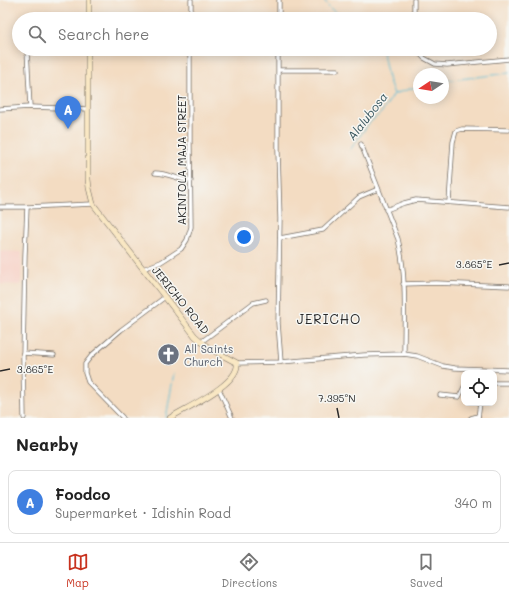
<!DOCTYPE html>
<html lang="en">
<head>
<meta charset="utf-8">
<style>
  body { margin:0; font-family:Mali,sans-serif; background:#f6f6f6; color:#222 }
  .controls { position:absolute; right:12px; bottom:12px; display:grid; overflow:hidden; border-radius:8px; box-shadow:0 2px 10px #0003 }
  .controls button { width:36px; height:36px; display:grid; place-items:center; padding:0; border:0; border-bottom:1px solid #e0e0e0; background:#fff; color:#222; font:20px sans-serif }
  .compass { position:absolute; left:413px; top:68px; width:36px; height:36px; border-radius:50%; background:#fff; box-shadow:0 2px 10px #0003; rotate:258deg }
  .you { position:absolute; left:244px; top:237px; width:14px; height:14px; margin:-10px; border:3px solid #fff; border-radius:50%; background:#1a73e8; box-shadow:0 0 0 6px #1a73e833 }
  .badge { display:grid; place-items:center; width:26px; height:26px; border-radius:50%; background:#c8321e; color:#fff; font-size:13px; font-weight:700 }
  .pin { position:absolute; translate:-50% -33px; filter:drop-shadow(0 1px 2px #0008) }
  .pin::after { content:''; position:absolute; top:21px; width:14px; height:12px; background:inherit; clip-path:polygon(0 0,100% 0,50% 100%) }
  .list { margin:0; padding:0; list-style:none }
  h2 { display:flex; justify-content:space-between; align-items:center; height:52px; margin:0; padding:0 16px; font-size:17px }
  h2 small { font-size:13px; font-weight:400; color:#767676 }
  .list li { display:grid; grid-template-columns:26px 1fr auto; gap:12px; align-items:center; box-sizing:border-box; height:64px; margin:0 8px 8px; padding:0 8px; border:1px solid #e0e0e0; border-radius:8px }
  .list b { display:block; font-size:15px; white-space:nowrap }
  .list p { margin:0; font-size:13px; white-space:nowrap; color:#767676 }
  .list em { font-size:13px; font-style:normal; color:#767676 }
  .icon { flex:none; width:22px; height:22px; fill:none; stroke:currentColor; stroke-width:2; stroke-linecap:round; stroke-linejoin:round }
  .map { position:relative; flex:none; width:509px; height:418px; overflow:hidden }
  .search { position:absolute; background:#fff; box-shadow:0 2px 10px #0003; left:12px; right:12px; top:12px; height:44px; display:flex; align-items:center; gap:10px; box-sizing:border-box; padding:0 14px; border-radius:22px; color:#767676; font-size:15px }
  .sheet { height:124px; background:#fff }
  nav { display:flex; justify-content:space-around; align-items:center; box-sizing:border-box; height:56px; border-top:1px solid #e0e0e0; background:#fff; font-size:11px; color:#767676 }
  nav a { display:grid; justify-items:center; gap:2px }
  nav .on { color:#c8321e }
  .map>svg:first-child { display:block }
</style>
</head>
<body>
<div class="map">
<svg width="509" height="418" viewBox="0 0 509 418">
  <rect width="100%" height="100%" fill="#f6f6f2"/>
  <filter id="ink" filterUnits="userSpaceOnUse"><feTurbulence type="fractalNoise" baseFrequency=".025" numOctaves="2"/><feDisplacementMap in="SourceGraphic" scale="8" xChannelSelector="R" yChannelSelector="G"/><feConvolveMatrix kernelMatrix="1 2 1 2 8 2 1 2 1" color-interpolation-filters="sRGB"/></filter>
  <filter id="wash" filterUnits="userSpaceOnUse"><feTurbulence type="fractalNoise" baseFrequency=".012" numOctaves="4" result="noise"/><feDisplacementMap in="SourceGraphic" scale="16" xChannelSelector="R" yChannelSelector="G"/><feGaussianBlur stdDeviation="0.9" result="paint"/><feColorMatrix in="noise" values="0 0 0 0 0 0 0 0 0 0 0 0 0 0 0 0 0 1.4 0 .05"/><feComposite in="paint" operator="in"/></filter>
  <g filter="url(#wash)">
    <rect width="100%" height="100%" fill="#f3dcc2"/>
    <polygon fill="#f7d1c6" points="0,251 22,252 21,285 0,284"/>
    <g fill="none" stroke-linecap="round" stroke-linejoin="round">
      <g stroke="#5abfd8" stroke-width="1">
        <polyline points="324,0 330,8 343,19"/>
        <polyline points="378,49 383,53 388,78 394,94"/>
        <polyline points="443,81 509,73"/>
        <polyline points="350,150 369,123 381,113 394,94 419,86"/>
        <polyline points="166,418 174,373"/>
      </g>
    </g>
  </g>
  <g filter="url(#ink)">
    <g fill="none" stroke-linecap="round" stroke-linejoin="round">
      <defs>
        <g id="street">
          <polyline points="191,0 191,19"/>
          <polyline points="279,19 279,0"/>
          <polyline points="414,19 414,0"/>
          <polyline points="278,49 278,151 280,219 278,323 281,362"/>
          <polyline points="417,49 419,53 424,58 435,64 447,65 509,59"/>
          <polyline points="27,50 30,107"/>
          <polyline points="279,70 337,70"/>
          <polyline points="0,109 30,107 88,109"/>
          <path d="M361 144 398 239C407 276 404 316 404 354"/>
          <path d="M155 173C168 173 179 180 191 181"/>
          <polyline points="449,202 453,142 456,131 462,129 509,130"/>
          <polyline points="0,207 27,207 93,204"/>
          <polyline points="386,210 404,203 416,200 509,207"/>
          <polyline points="280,238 323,230 359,197 378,189"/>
          <polyline points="143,269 161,262 181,249 187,240 191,227 190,146 190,49"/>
          <polyline points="403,284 436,283 509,286"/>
          <polyline points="201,342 253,303 266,300"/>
          <polyline points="23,353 54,355"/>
          <polyline points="237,363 281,362 364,355 404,354 417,356 443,366 455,368 509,370"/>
          <polyline points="494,383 509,383"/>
          <polyline points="219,389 232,418"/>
          <polyline points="440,395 459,397 464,387"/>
          <polyline points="24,418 23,357 25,255 27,207"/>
          <polyline points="123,418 88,382 85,373 85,364 92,355 121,330 165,297"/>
          <polyline points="471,418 478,416"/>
          <polyline points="478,418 480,403"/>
        </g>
        <g id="secondary">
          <polyline points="89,19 89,0"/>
          <path d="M88 49V179L89 188 93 204 195 336 209 348 237 363C240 384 185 408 170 418"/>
        </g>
      </defs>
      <use href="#street" stroke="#716960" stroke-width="5"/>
      <use href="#secondary" stroke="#716960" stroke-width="6"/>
      <use href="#street" stroke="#fff" stroke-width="3.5"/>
      <use href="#secondary" stroke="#f9e7c3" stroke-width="5"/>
    </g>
  </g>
  <path fill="none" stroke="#2b2b2b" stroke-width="1.5" d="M499 265 509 263M0 371 10 369M337 408 339 418"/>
  <defs>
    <symbol id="church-disc" viewBox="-11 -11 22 22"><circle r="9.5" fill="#6b7280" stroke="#f6f6f2"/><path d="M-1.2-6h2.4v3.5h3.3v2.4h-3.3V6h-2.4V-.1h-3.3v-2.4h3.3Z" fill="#fff"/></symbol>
  </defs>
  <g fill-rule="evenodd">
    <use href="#church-disc" x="156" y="342" width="25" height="25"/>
  </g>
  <g text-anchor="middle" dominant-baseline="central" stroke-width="3" stroke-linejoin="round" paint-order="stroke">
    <g font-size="11" fill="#2b2b2b" stroke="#f6f6f2">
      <text transform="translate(181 160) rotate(-90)">AKINTOLA MAJA STREET</text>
      <text transform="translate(181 300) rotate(51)">JERICHO ROAD</text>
    </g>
    <g font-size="11" fill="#5b616d" stroke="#f6f6f2" text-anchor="start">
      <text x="184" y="348">All Saints<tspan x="184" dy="13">Church</tspan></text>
    </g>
    <g font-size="12" font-style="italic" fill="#39575f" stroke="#f6f6f2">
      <text transform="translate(367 116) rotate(-52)">Alalubosa</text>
    </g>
    <g font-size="13" letter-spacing="1" fill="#2b2b2b" stroke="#f6f6f2">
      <text x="329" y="318">JERICHO</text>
    </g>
  </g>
  <g font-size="10" text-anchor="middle" fill="#2b2b2b" stroke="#f6f6f2" stroke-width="3" stroke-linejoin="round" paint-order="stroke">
    <text x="474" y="268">3.865°E</text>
    <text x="35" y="373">3.865°E</text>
    <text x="337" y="402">7.395°N</text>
  </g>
</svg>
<div class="controls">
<button><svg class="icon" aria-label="locate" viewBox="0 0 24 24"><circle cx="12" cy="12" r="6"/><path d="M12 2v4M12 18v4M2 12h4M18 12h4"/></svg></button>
</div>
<svg class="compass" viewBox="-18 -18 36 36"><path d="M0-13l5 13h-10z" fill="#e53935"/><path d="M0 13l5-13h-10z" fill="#767676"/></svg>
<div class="you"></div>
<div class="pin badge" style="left:68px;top:129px;background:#3f7fe0">A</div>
<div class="search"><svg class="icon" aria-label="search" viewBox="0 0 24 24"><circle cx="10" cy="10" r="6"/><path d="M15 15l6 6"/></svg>Search here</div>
</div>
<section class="sheet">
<h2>Nearby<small></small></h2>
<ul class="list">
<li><span class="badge" style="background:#3f7fe0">A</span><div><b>Foodco</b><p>Supermarket · Idishin Road</p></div><em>340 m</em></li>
</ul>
</section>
<nav>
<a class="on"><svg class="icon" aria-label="map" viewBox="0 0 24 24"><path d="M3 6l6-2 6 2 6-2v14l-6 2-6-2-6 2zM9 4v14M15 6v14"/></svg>Map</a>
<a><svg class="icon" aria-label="directions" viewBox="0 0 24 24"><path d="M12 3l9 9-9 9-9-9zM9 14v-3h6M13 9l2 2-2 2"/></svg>Directions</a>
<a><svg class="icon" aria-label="saved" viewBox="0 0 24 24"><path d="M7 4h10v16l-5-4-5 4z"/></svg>Saved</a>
</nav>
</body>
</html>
